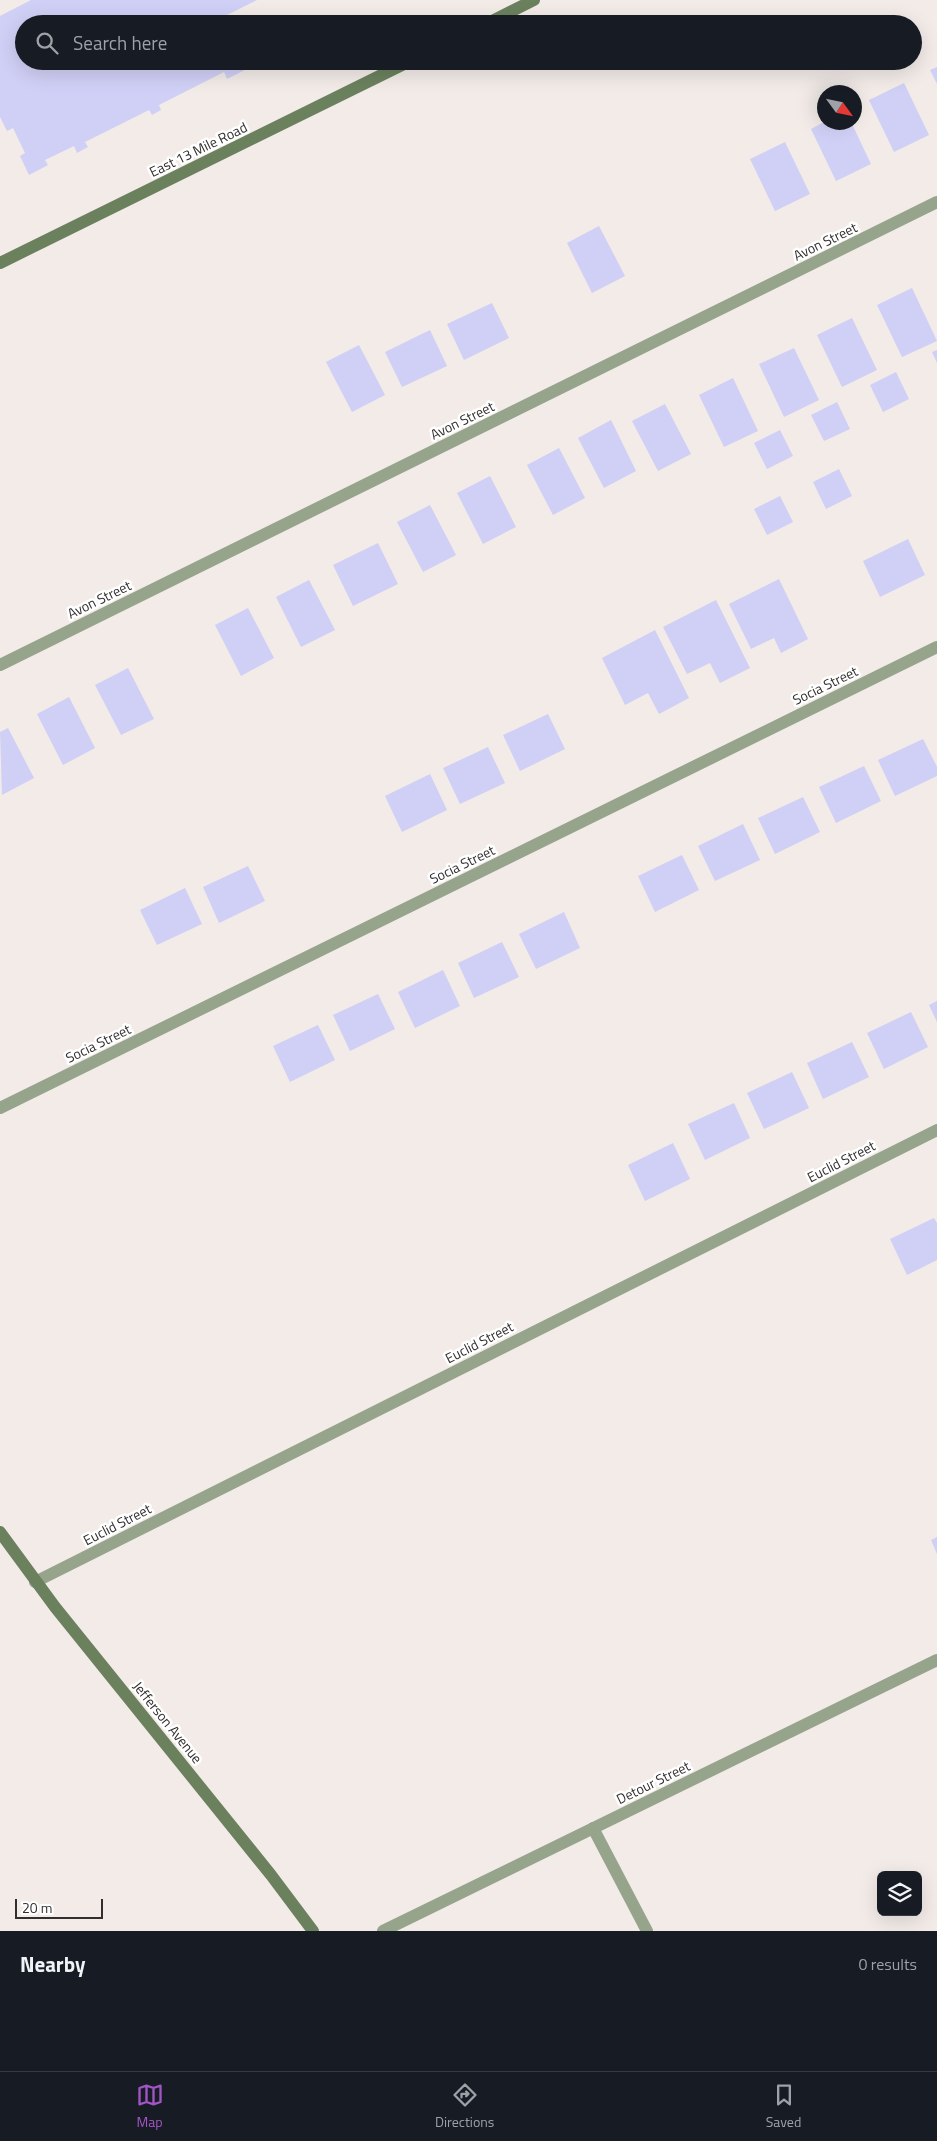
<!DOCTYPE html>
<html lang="en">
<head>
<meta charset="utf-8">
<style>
  body { margin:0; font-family:"Titillium Web",sans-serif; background:#242831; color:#f1f3f6 }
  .controls { position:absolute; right:15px; bottom:15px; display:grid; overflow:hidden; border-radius:8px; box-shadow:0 5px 20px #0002 }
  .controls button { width:45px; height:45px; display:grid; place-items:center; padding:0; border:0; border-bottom:1px solid #363941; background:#171b24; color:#f1f3f6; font:25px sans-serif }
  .compass { position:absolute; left:817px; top:85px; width:45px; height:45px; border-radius:50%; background:#171b24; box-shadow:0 5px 20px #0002; rotate:123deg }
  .scale { position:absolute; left:15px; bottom:12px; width:88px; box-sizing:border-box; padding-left:5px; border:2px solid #312e2d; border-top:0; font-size:14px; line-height:18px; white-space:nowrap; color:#312e2d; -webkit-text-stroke:4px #fff; paint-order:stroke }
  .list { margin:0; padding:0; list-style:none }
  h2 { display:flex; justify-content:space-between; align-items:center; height:65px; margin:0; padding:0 20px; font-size:21px }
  h2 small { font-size:16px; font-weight:400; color:#9ea1a6 }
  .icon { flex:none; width:28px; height:28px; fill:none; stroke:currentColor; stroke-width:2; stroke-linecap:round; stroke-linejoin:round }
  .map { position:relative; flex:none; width:937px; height:1931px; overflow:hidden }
  .search { position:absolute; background:#171b24; box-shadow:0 5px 20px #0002; left:15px; right:15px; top:15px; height:55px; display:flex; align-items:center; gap:12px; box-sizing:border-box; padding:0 18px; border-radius:28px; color:#9ea1a6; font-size:19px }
  .sheet { height:140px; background:#171b24 }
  nav { display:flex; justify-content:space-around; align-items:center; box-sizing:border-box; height:70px; border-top:1px solid #363941; background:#171b24; font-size:14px; color:#9ea1a6 }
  nav a { display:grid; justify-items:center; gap:2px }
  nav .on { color:#a255c7 }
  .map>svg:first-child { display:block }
</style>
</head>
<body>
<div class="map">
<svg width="937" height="1931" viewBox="0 0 937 1931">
  <rect width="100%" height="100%" fill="#f2ebe8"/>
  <g fill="#d0cff5">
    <polygon points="31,0 257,0 221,18 224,24 24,24 24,61 243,61 247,69 227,79 224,72 159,105 161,110 152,115 149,110 85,142 88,147 77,153 74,146 45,160 48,165 29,175 20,156 25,153 13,128 7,131 0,117 0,16"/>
    <polygon points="937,67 937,84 930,70"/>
    <polygon points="904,83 929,135 894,152 869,100"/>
    <polygon points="824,122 851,122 871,164 836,181 811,129"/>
    <polygon points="785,142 810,194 775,211 750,159"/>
    <polygon points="599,226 625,276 592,293 567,243"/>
    <polygon points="912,288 937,341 902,357 877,305"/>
    <polygon points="492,303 509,338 464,360 447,324"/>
    <polygon points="852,318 877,370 842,387 817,335"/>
    <polygon points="430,330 447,366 402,387 385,352"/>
    <polygon points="359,345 385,395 352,412 326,362"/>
    <polygon points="794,348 819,400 784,417 759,364"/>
    <polygon points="937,350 937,363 932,352"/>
    <polygon points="896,372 909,399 883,412 870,385"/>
    <polygon points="733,378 758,431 724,447 699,395"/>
    <polygon points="837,402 850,429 824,441 811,415"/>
    <polygon points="665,404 691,454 658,471 632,421"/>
    <polygon points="611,420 636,471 604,488 578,438"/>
    <polygon points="780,430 793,456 767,469 754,443"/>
    <polygon points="559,448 585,498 553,515 527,465"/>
    <polygon points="839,469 852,496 826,509 813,482"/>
    <polygon points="490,476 516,527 483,544 457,493"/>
    <polygon points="780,496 793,522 767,535 754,509"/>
    <polygon points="430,505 456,555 423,572 397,522"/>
    <polygon points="908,539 925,575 880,597 863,561"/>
    <polygon points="378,543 398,584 353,606 333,565"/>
    <polygon points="779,579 808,639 781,653 774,638 751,649 729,604"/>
    <polygon points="309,580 335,630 301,647 276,597"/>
    <polygon points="716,600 750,668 720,683 710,663 687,674 663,627"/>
    <polygon points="248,608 274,658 241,676 215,625"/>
    <polygon points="655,630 689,698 659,714 648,693 625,705 602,658"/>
    <polygon points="128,668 154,719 121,735 95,685"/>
    <polygon points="69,697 95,748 63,765 37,714"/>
    <polygon points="548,714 565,749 520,771 503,735"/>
    <polygon points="8,728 34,778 2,795 0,732"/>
    <polygon points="923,739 937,767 937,776 895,796 878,760"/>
    <polygon points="488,747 505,783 460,804 443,768"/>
    <polygon points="864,766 881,801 836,823 819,787"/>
    <polygon points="430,774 447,810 402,832 385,796"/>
    <polygon points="803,797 820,832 775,854 758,818"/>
    <polygon points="743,824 760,860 715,881 698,846"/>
    <polygon points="682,855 699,890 655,912 638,876"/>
    <polygon points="248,866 265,901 219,923 203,887"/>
    <polygon points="185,888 202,924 157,945 140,910"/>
    <polygon points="564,912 580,948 536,969 519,934"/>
    <polygon points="502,942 519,977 474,998 458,963"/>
    <polygon points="443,970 460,1006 415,1028 398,992"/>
    <polygon points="378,994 395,1029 350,1051 333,1015"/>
    <polygon points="937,1001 937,1022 929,1005"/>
    <polygon points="911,1012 928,1047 884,1069 867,1033"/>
    <polygon points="318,1025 335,1060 290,1082 273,1046"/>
    <polygon points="852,1042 869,1077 823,1099 807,1063"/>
    <polygon points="792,1072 809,1108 764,1129 747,1093"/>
    <polygon points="734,1103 750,1138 705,1160 688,1124"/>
    <polygon points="673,1143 690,1179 645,1201 628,1165"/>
    <polygon points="934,1218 937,1223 937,1260 907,1275 890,1239"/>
    <polygon points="937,1537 937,1554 931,1540"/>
  </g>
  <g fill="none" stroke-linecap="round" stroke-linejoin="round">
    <polyline stroke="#95a48b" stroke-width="12" points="593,1828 647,1931"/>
    <g stroke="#95a48b" stroke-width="12">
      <polyline points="0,665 937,202"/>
      <polyline points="0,1108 937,647"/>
      <polyline points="35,1582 937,1130"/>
      <polyline points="383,1931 937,1660"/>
    </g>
    <g stroke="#6b815d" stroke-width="12">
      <polyline points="486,24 534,0"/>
      <polyline points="0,263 410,61"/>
      <polyline points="0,1532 55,1607 271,1875 313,1931"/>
    </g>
  </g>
  <g text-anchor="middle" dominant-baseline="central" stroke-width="5" stroke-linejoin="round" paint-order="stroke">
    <g font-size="14" fill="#312e2d" stroke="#fff">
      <text transform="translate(198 149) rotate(-26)">East 13 Mile Road</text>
      <text transform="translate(825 241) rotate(-26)">Avon Street</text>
      <text transform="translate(462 420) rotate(-26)">Avon Street</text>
      <text transform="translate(99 599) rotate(-26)">Avon Street</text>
      <text transform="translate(825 685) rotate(-26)">Socia Street</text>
      <text transform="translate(462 864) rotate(-26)">Socia Street</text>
      <text transform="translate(98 1043) rotate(-26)">Socia Street</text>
      <text transform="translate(841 1161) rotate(-27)">Euclid Street</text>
      <text transform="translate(479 1342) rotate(-27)">Euclid Street</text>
      <text transform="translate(117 1524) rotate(-27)">Euclid Street</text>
      <text transform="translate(168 1722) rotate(51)">Jefferson Avenue</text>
      <text transform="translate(653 1782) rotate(-26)">Detour Street</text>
    </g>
  </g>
</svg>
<div class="controls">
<button><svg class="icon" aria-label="layers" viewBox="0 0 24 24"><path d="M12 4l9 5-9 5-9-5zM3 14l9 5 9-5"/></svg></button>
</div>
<svg class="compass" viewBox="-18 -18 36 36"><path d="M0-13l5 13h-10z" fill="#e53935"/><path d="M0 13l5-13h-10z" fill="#9ea1a6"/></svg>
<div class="scale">20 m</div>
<div class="search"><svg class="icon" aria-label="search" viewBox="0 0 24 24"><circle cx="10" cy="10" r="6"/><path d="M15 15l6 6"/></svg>Search here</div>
</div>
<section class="sheet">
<h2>Nearby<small>0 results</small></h2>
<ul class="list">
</ul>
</section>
<nav>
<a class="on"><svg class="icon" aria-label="map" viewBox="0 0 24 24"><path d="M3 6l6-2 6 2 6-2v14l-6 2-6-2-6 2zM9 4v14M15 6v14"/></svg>Map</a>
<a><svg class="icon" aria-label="directions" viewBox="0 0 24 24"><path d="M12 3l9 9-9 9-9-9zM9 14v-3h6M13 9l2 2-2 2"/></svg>Directions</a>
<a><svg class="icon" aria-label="saved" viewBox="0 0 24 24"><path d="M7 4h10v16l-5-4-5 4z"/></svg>Saved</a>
</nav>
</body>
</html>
